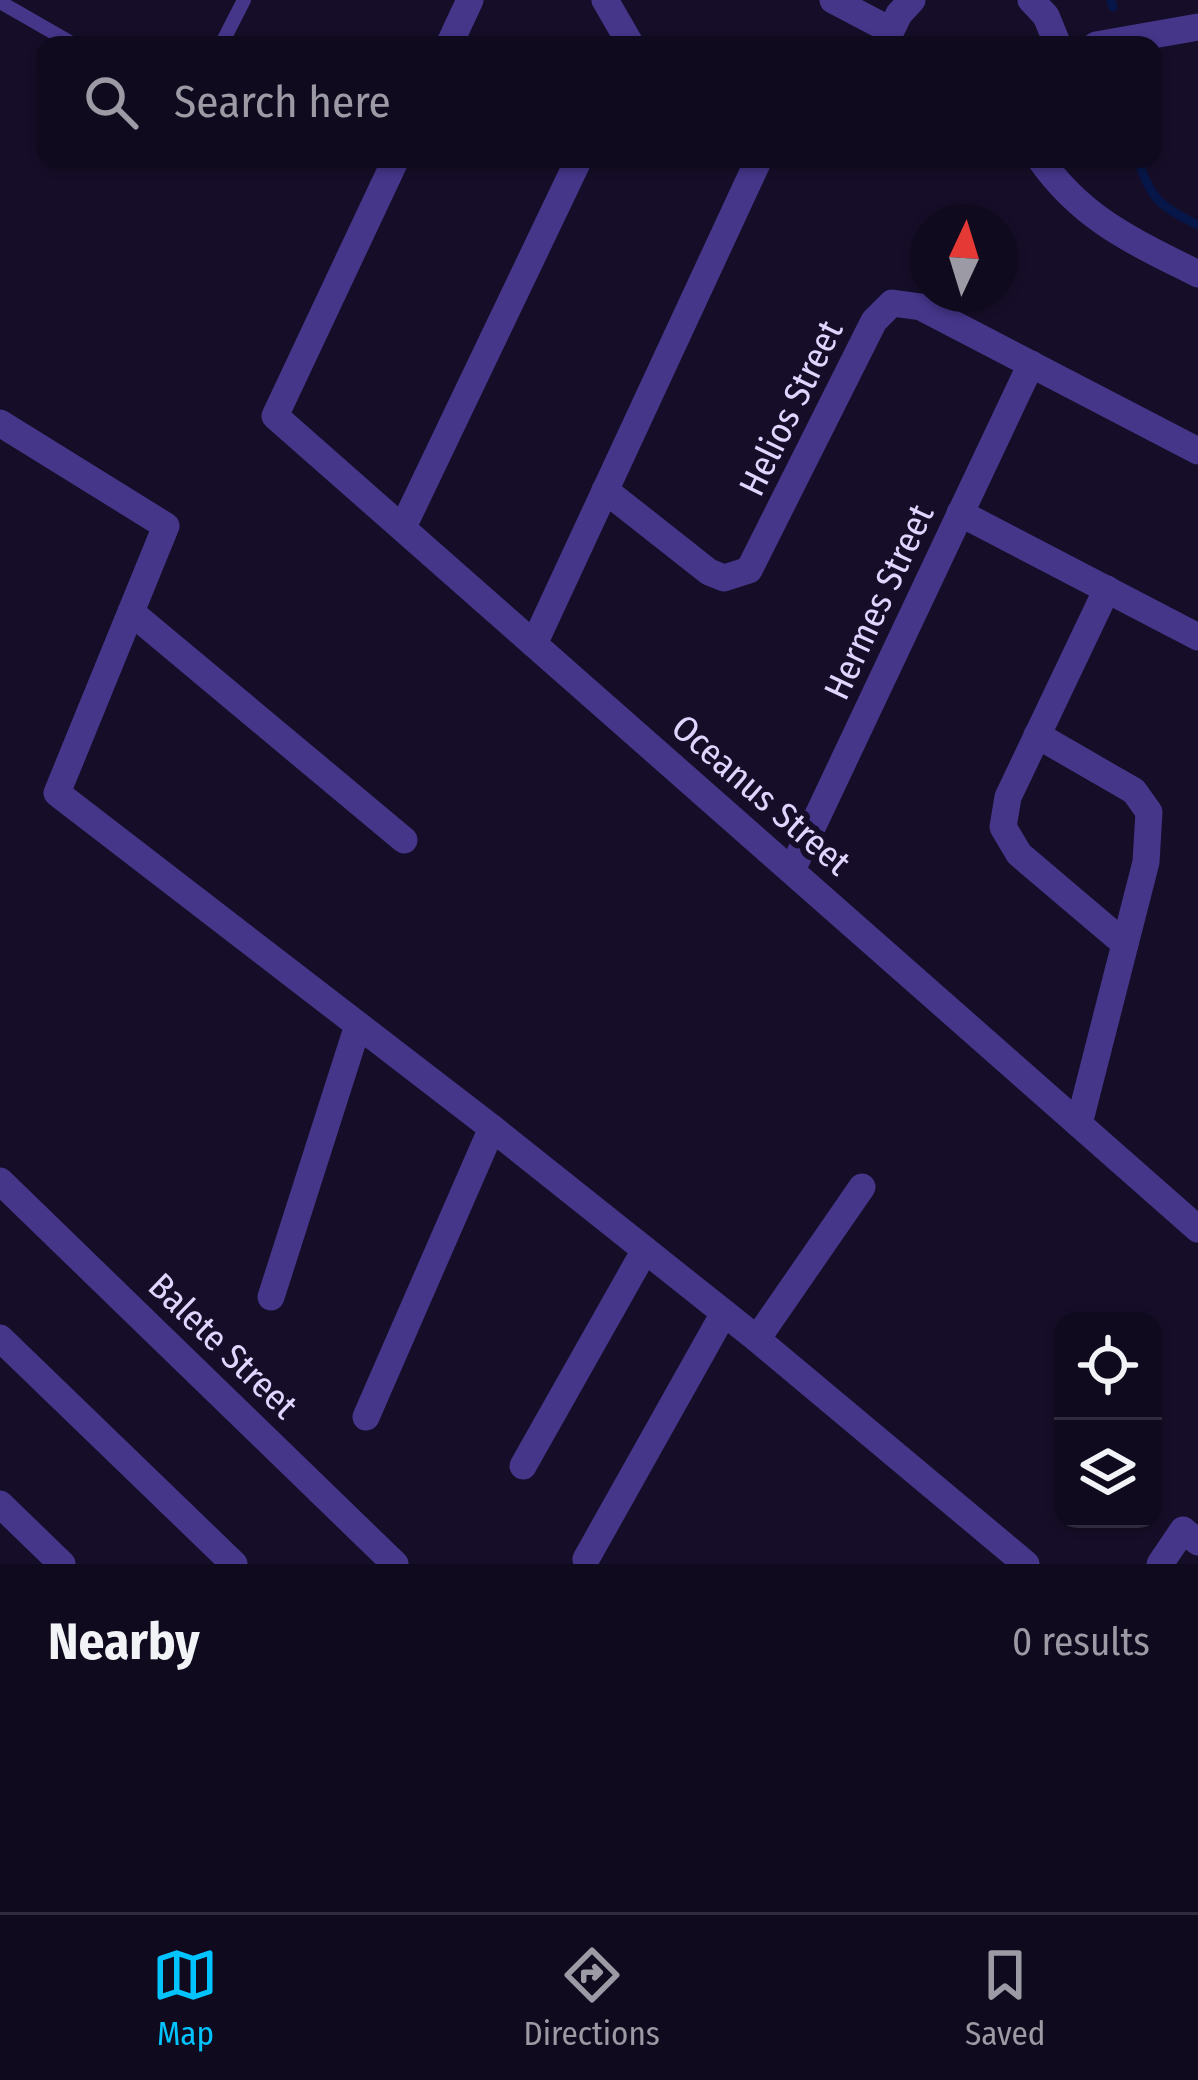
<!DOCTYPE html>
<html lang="en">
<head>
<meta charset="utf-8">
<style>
  body { margin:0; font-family:"Fira Sans Condensed",sans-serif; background:#1e182b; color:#f1f3f6 }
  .controls { position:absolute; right:36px; bottom:36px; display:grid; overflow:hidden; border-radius:24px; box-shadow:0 3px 9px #0004 }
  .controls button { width:108px; height:108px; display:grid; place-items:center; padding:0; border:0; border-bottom:3px solid #302b3c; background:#100a1e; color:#f1f3f6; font:60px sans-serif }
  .compass { position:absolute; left:910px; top:204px; width:108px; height:108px; border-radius:50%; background:#100a1e; box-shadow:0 3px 9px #0004; rotate:4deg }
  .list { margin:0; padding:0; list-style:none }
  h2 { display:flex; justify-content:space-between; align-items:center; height:156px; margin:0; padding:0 48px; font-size:51px }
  h2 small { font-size:39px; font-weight:400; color:#9c9aa4 }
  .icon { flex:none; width:66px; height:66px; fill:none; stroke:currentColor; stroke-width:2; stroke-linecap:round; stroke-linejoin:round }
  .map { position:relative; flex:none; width:1198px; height:1564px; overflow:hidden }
  .search { position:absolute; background:#100a1e; box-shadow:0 3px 9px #0004; left:36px; right:36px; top:36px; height:132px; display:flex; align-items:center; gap:30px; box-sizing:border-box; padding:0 42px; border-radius:24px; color:#9c9aa4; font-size:45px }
  .sheet { height:348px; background:#100a1e }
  nav { display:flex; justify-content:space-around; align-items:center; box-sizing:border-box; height:168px; border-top:3px solid #302b3c; background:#100a1e; font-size:33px; color:#9c9aa4 }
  nav a { display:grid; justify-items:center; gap:6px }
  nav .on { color:#01c4ff }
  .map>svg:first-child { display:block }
</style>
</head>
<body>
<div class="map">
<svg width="1198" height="1564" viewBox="0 0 1198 1564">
  <rect width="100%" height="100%" fill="#160e28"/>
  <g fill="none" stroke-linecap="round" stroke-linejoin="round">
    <g stroke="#071648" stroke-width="9">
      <polyline points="1111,0 1113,7"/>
      <path d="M1138 159C1150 199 1161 207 1198 225"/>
    </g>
    <g stroke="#45368a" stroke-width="14">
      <polyline points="0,2 75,45"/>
      <polyline points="221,45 244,0"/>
    </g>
    <g stroke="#45368a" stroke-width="27">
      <polyline points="605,0 631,45"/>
      <polyline points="833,0 890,30"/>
      <polyline points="1031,0 1046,16 1058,45"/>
      <polyline points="449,45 470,0"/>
      <polyline points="884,45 899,14 912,0"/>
      <polyline points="1096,45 1198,27"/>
      <polyline points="396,159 275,416 1198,1229"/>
      <path d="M1040 159C1083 220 1133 241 1198 274"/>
      <polyline points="0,423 166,526 57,793 492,1128 757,1339 1026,1564"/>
      <polyline points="605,490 709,572 724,578 749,570 874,321 892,303 921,307 1198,451"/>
      <polyline points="960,513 1198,637"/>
      <polyline points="403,527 579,159"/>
      <polyline points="1107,589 1008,797 1003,827 1019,854 1125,944"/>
      <polyline points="131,612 404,840"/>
      <polyline points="534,644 759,159"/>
      <polyline points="1037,735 1134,791 1149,812 1146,862 1079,1124"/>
      <polyline points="792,870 1031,364"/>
      <polyline points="0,1181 395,1564"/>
      <polyline points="271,1297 358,1025"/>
      <polyline points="0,1338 234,1564"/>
      <polyline points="757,1339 862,1187"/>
      <polyline points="366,1417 492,1128"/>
      <polyline points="523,1466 645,1250"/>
      <polyline points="0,1504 62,1564"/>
      <polyline points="586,1559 724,1313"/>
      <polyline points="1160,1564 1183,1530 1198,1542"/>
    </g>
  </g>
  <g text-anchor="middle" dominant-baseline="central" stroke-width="12" stroke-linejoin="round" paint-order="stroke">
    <g font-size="36" fill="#e0d5ff" stroke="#160e28">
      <text transform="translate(791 408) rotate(-64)">Helios Street</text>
      <text transform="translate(879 602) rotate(-65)">Hermes Street</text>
      <text transform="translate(761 795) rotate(41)">Oceanus Street</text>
      <text transform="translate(223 1346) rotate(44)">Balete Street</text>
    </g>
  </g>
</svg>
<div class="controls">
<button><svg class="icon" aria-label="locate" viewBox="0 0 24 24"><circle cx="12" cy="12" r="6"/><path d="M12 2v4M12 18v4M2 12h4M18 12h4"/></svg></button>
<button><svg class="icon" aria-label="layers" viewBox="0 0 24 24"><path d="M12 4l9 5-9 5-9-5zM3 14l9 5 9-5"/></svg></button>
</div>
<svg class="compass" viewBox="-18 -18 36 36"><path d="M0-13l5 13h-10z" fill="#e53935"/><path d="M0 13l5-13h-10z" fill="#9c9aa4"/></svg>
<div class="search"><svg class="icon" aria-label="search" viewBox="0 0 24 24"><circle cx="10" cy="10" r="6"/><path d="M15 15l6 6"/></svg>Search here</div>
</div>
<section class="sheet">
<h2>Nearby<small>0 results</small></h2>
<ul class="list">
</ul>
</section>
<nav>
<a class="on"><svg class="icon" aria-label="map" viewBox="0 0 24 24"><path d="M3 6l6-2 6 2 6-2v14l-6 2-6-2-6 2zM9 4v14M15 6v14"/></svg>Map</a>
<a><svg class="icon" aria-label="directions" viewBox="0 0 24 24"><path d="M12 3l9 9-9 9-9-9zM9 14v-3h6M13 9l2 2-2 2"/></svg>Directions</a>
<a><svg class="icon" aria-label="saved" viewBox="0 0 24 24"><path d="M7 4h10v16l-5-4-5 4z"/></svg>Saved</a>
</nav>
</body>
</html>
